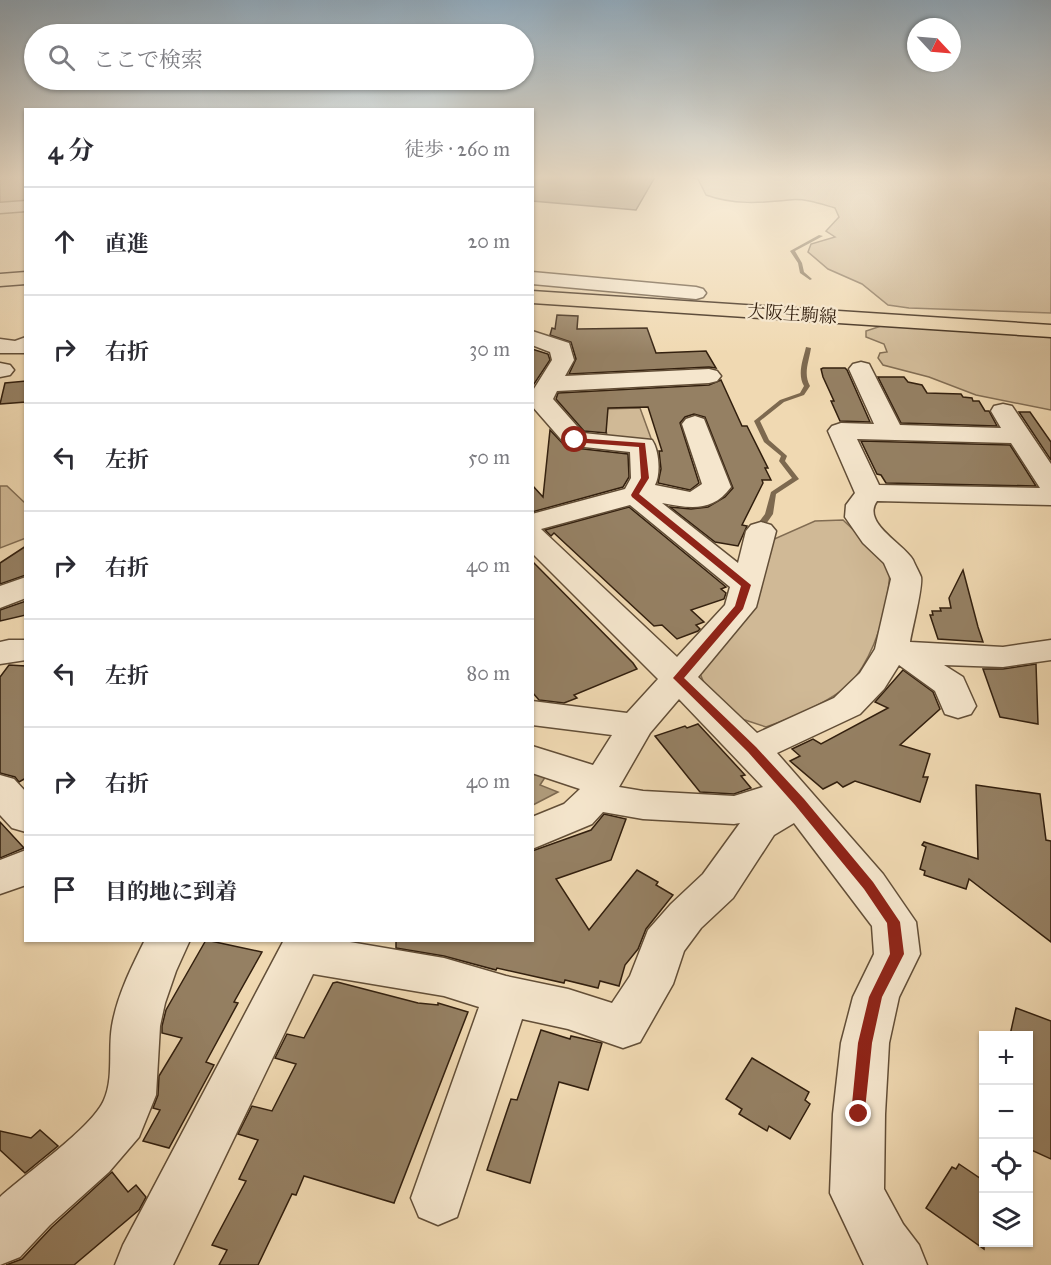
<!DOCTYPE html>
<html lang="ja">
<head>
<meta charset="utf-8">
<style>
  body { margin:0; font-family:"IM FELL Great Primer","Noto Serif JP",serif; background:#f2f2f3; color:#2b2b33 }
  .controls { position:absolute; right:18px; bottom:18px; display:grid; overflow:hidden; border-radius:0px; box-shadow:0 2px 4px #0004 }
  .controls button { width:54px; height:54px; display:grid; place-items:center; padding:0; border:0; border-bottom:2px solid #e1e1e2; background:#fff; color:#2b2b33; font:30px sans-serif }
  .compass { position:absolute; left:907px; top:18px; width:54px; height:54px; border-radius:50%; background:#fff; box-shadow:0 2px 4px #0004; rotate:116deg }
  .stop { position:absolute; width:18px; height:18px; margin:-14px; border:4px solid #8f2418; border-radius:50%; background:#fff }
  .stop.end { background:#8f2418; border-color:#fff; box-shadow:0 2px 6px #0008 }
  .list { margin:0; padding:0; list-style:none }
  h2 { display:flex; justify-content:space-between; align-items:center; height:78px; margin:0; padding:0 24px; font-size:26px }
  h2 small { font-size:20px; font-weight:400; color:#7c7c81 }
  .list li { display:grid; grid-template-columns:39px 1fr auto; gap:18px; align-items:center; box-sizing:border-box; height:108px; padding:0 24px; border-top:2px solid #e1e1e2 }
  .list b { display:block; font-size:22px; white-space:nowrap }
  .list em { font-size:20px; font-style:normal; color:#7c7c81 }
  .icon { flex:none; width:33px; height:33px; fill:none; stroke:currentColor; stroke-width:2; stroke-linecap:round; stroke-linejoin:round }
  .map { position:relative; flex:none; width:1051px; height:1265px; overflow:hidden }
  .search { position:absolute; background:#fff; box-shadow:0 2px 4px #0004; left:24px; top:24px; width:510px; height:66px; display:flex; align-items:center; gap:15px; box-sizing:border-box; padding:0 21px; border-radius:33px; color:#7c7c81; font-size:22px }
  .panel { position:absolute; background:#fff; box-shadow:0 2px 4px #0004; left:24px; top:108px; width:510px; height:834px; border-radius:0px }
  .map>svg:first-child { display:block }
</style>
</head>
<body>
<div class="map">
<svg width="1051" height="1265" viewBox="0 0 1051 1265">
  <rect width="100%" height="100%" fill="#f0d9b2"/>
  <filter id="stains"><feTurbulence type="fractalNoise" baseFrequency=".00333" numOctaves="4"/><feColorMatrix values="0 0 0 0 .2 0 0 0 0 .09 0 0 0 0 .02 0 0 0 .5 -.17"/></filter>
  <radialGradient id="worn" r=".72"><stop offset=".6" stop-color="#630" stop-opacity="0"/><stop offset="1" stop-color="#630" stop-opacity=".3"/></radialGradient>
  <g fill="#d0b996" stroke="#816c52" stroke-width="1.5">
    <polygon points="0,177 25,177 25,203 0,205"/>
    <path d="M689 177H1051V313L909 308 888 305 862 284 828 269 808 252 811 244 835 237 826 231 839 217 835 208C821 204 805 198 789 200 761 203 733 205 706 195L698 179Z"/>
    <polygon points="881,326 1051,335 1051,410 976,395 929,377 883,365 878,358 880,353 887,352 884,344 866,337 866,331"/>
    <polygon points="640,408 652,441 608,439 601,409"/>
    <polygon points="0,486 7,486 25,503 26,538 0,548"/>
    <path d="M843 520 875 550 890 573C887 609 877 648 855 678 840 698 790 719 766 727L742 719 704 683 699 671 760 592 772 540 815 521Z"/>
  </g>
  <polygon fill="#af9a7a" stroke="#7d694f" stroke-width="1.5" points="533,764 550,770 540,785 558,792 533,805"/>
  <g fill="none" stroke-linecap="round" stroke-linejoin="round">
    <g fill="#7d694f" fill-rule="evenodd">
      <polygon points="819,235 823,236 795,251 802,263 804,272 812,279 810,280 800,273 798,263 790,251"/>
      <path d="M806 347 811 348C809 362 803 373 810 386L804 395 784 402 760 421 769 440 786 455 787 456 785 461 799 479 776 494 773 514 766 524H760L759 522 765 514 771 492 792 478 779 461 781 456 764 442 754 421 780 400 800 393 804 386C797 374 803 360 806 347Z"/>
    </g>
  </g>
  <g fill="#958063" stroke="#321f0e" stroke-width="1.5">
    <polygon points="532,177 655,177 636,210 532,201"/>
    <polygon points="557,315 578,316 577,329 647,328 656,353 706,351 716,368 709,367 569,374 576,359 571,342 550,335 552,328 555,329"/>
    <polygon points="532,349 548,354 550,360 532,387"/>
    <polygon points="823,368 845,368 847,370 870,422 840,421 831,401 834,401 823,377 821,369"/>
    <polygon points="878,377 904,377 908,382 922,385 927,393 961,394 963,397 972,398 973,401 979,401 985,411 989,411 997,426 901,423"/>
    <polygon points="721,380 742,426 747,426 768,468 765,468 771,480 762,480 763,483 742,525 747,526 738,546 715,542 670,507 691,509 708,507 725,497 733,488 705,417 694,414 685,417 680,423 699,483 690,490 658,483 661,469 659,451 662,451 648,407 608,408 606,433 584,431 556,399 558,393 709,385"/>
    <polygon points="26,381 26,402 0,404 5,383"/>
    <polygon points="1019,412 1030,412 1051,442 1051,460"/>
    <polygon points="550,430 566,447 628,454 629,477 623,487 532,512 532,485 543,497"/>
    <polygon points="861,441 1010,445 1036,486 886,483 881,475 877,474"/>
    <polygon points="629,507 726,587 721,589 726,593 724,599 691,610 704,622 696,625 700,629 698,631 677,639 662,625 654,626 554,533 551,536 545,530"/>
    <polygon points="26,546 26,575 0,584 0,563"/>
    <polygon points="532,561 633,663 637,669 574,695 577,698 564,703 539,700 532,692"/>
    <polygon points="963,570 978,627 983,642 938,639 930,615 933,615 932,611 941,611 940,608 951,608 949,598"/>
    <polygon points="26,601 26,615 0,621 0,610"/>
    <polygon points="1036,664 1038,724 1000,717 983,669 1003,669"/>
    <polygon points="9,665 26,666 26,778 19,782 15,777 0,773 0,677"/>
    <polygon points="903,670 933,692 940,709 900,745 930,754 923,777 928,777 920,802 855,781 843,787 837,782 823,789 790,761 800,756 792,749 813,739 821,744 888,708 875,702"/>
    <polygon points="698,724 745,775 741,776 751,788 734,794 700,792 655,736 685,726 687,728"/>
    <polygon points="976,785 1040,794 1046,840 1051,841 1051,942 969,879 966,889 924,875 925,871 920,869 926,847 922,845 924,842 978,859"/>
    <polygon points="604,814 626,819 611,860 556,879 589,930 637,870 658,882 656,885 673,895 646,929 638,949 625,965 619,986 600,981 598,988 565,980 564,983 497,968 496,970 444,956 396,948 396,940 532,940 532,851 591,830"/>
    <polygon points="0,822 24,848 0,858"/>
    <polygon points="206,940 262,952 234,1002 238,1003 206,1062 214,1065 169,1148 143,1141 160,1110 153,1108 158,1095 159,1076 182,1038 162,1033 162,1026 166,1010"/>
    <polygon points="337,982 418,1003 438,1005 438,1003 468,1012 394,1203 304,1176 296,1195 292,1194 258,1265 219,1265 227,1250 212,1245 246,1181 239,1179 258,1140 238,1134 252,1106 272,1111 296,1064 275,1058 287,1034 304,1038 333,983"/>
    <polygon points="1016,1008 1051,1021 1051,1159 1029,1149 1029,1035 1010,1035"/>
    <polygon points="541,1030 570,1039 571,1036 602,1043 588,1090 559,1082 530,1183 487,1170 511,1099 517,1100"/>
    <polygon points="752,1058 809,1092 805,1100 810,1104 790,1139 769,1126 767,1131 739,1114 742,1109 726,1099"/>
    <polygon points="40,1130 58,1146 25,1173 0,1150 0,1131 31,1138"/>
    <polygon points="959,1164 984,1181 984,1249 926,1208 952,1167 956,1169"/>
    <polygon points="112,1172 128,1192 136,1185 146,1197 139,1210 74,1265 6,1265 22,1259 52,1227"/>
  </g>
  <g fill="none" stroke-linecap="round" stroke-linejoin="round">
    <defs>
      <g id="minor">
        <polygon points="26,201 26,211 0,213 0,203"/>
        <polygon points="532,272 696,287 703,289 706,293 703,297 696,299 532,284"/>
        <path d="M532 331 569 343 574 360 565 376 709 369 717 371 721 376 717 381 709 383 557 391 553 399 583 433 652 440C659 450 661 474 655 485L690 492 702 484 682 424 686 419 695 416 704 419 731 487C712 513 689 508 662 503L738 563 746 531 751 525 761 522 771 525 776 531 756 607 698 677 757 733 834 698 860 673 875 649 891 579 884 563 863 543 845 517 846 505 855 493 828 431 832 426 841 423 874 424 849 369 853 364 861 362 869 364 900 425 1001 428 991 411 994 406 1003 404 1012 406 1051 464V505L877 501C861 523 904 544 913 560 915 565 919 572 921 577 923 587 912 629 910 642L1003 647 1051 640V660L1003 667 944 665 963 677 976 706 971 714 958 718 945 714 935 691 899 665 884 689 860 714 777 753 883 874 916 922 920 954 899 997 889 1043 885 1114 884 1189 903 1224 919 1245 927 1265H864L830 1193 833 1114 841 1043 853 997 874 954 872 926 794 823 774 835 733 898 701 928 684 951 673 984 640 1042 623 1048 568 1029 522 1019 457 1217 438 1225 419 1217 411 1198 479 1007 444 996 313 974 173 1265H115L123 1245 284 940H338L444 958 506 976 568 989 612 1003 630 976 648 930 671 904 703 874 740 823 734 824 643 819 603 812 592 824 532 849V817L564 804 580 789 532 773V746L593 765 612 735 532 725V701L627 713 658 679 532 553V514L625 489 631 478 630 452 566 445 532 406V392L552 360 550 352 532 345ZM857 439 1011 443 1040 488 879 485ZM630 505 730 587 725 605 677 657 541 529ZM679 699 763 787 734 796 643 791 619 787 650 733Z"/>
        <polygon points="26,337 26,353 0,353 0,339 15,341"/>
        <polygon points="0,363 10,365 14,370 10,375 0,377"/>
        <polygon points="26,577 26,598 0,608 0,586"/>
        <polygon points="9,640 26,640 26,660 0,664 0,642"/>
        <polygon points="0,775 14,779 26,792 26,832 12,828 0,815"/>
        <polygon points="26,850 26,885 0,894 0,860"/>
        <path d="M145 940H190L176 971 165 1003 160 1026 156 1095 139 1137 109 1172 50 1225 20 1257 0 1265V1197C25 1174 92 1128 104 1100 114 1078 108 1049 112 1026 117 996 131 968 145 940Z"/>
      </g>
      <g id="major">
        <polygon points="26,272 26,284 0,286 0,274"/>
        <polygon points="532,291 1051,325 1051,337 532,303"/>
      </g>
    </defs>
    <use href="#minor" stroke="#624e37" stroke-width="3"/>
    <use href="#major" stroke="#321f0e" stroke-width="3"/>
    <use href="#minor" fill="#f5e6cd" fill-rule="evenodd"/>
    <use href="#major" fill="#f0d9b2" fill-rule="evenodd"/>
  </g>
  <linearGradient id="sky" x2="0" y2="1"><stop stop-color="#91aabc"/><stop offset="0.5" stop-color="#f8eedc"/><stop offset="1" stop-color="#f8eedc" stop-opacity="0"/></linearGradient>
  <rect width="1051" height="354" fill="url(#sky)"/>
  <polygon fill="#8f2418" points="575,438 645,443 649,478 639,494 751,585 743,609 684,678 756,747 804,799 873,882 900,922 904,954 882,997 872,1043 864,1119 859,1121 854,1119 851,1114 858,1043 869,997 890,954 887,923 864,889 795,805 748,752 673,678 735,606 741,586 632,497 631,495 641,478 639,447 572,442 571,440"/>
  <g text-anchor="middle" dominant-baseline="central" stroke-width="4.5" stroke-linejoin="round" paint-order="stroke">
    <g font-size="18" fill="#321f0e" stroke="#f5e6cd">
      <text transform="translate(792 314) rotate(4)">大阪生駒線</text>
    </g>
  </g>
  <rect width="100%" height="100%" filter="url(#stains)"/>
  <rect width="100%" height="100%" fill="url(#worn)"/>
</svg>
<div class="controls">
<button>+</button>
<button>−</button>
<button><svg class="icon" aria-label="locate" viewBox="0 0 24 24"><circle cx="12" cy="12" r="6"/><path d="M12 2v4M12 18v4M2 12h4M18 12h4"/></svg></button>
<button><svg class="icon" aria-label="layers" viewBox="0 0 24 24"><path d="M12 4l9 5-9 5-9-5zM3 14l9 5 9-5"/></svg></button>
</div>
<svg class="compass" viewBox="-18 -18 36 36"><path d="M0-13l5 13h-10z" fill="#e53935"/><path d="M0 13l5-13h-10z" fill="#7c7c81"/></svg>
<div class="stop" style="left:575px;top:440px"></div>
<div class="stop end" style="left:859px;top:1114px"></div>
<div class="search"><svg class="icon" aria-label="search" viewBox="0 0 24 24"><circle cx="10" cy="10" r="6"/><path d="M15 15l6 6"/></svg>ここで検索</div>
<section class="panel">
<h2>4 分<small>徒歩 · 260 m</small></h2>
<ul class="list">
<li><svg class="icon" aria-label="ahead" viewBox="0 0 24 24"><path d="M12 20V5M6 11l6-6 6 6"/></svg><div><b>直進</b></div><em>20 m</em></li>
<li><svg class="icon" aria-label="right" viewBox="0 0 24 24"><path d="M7 20v-9h11M14 6l5 5-5 5"/></svg><div><b>右折</b></div><em>30 m</em></li>
<li><svg class="icon" aria-label="left" viewBox="0 0 24 24"><path d="M17 20v-9H6M10 6l-5 5 5 5"/></svg><div><b>左折</b></div><em>50 m</em></li>
<li><svg class="icon" aria-label="right" viewBox="0 0 24 24"><path d="M7 20v-9h11M14 6l5 5-5 5"/></svg><div><b>右折</b></div><em>40 m</em></li>
<li><svg class="icon" aria-label="left" viewBox="0 0 24 24"><path d="M17 20v-9H6M10 6l-5 5 5 5"/></svg><div><b>左折</b></div><em>80 m</em></li>
<li><svg class="icon" aria-label="right" viewBox="0 0 24 24"><path d="M7 20v-9h11M14 6l5 5-5 5"/></svg><div><b>右折</b></div><em>40 m</em></li>
<li><svg class="icon" aria-label="arrive" viewBox="0 0 24 24"><path d="M6 21V4h12l-3 4 3 4H6"/></svg><div><b>目的地に到着</b></div></li>
</ul>
</section>
</div>
</body>
</html>
